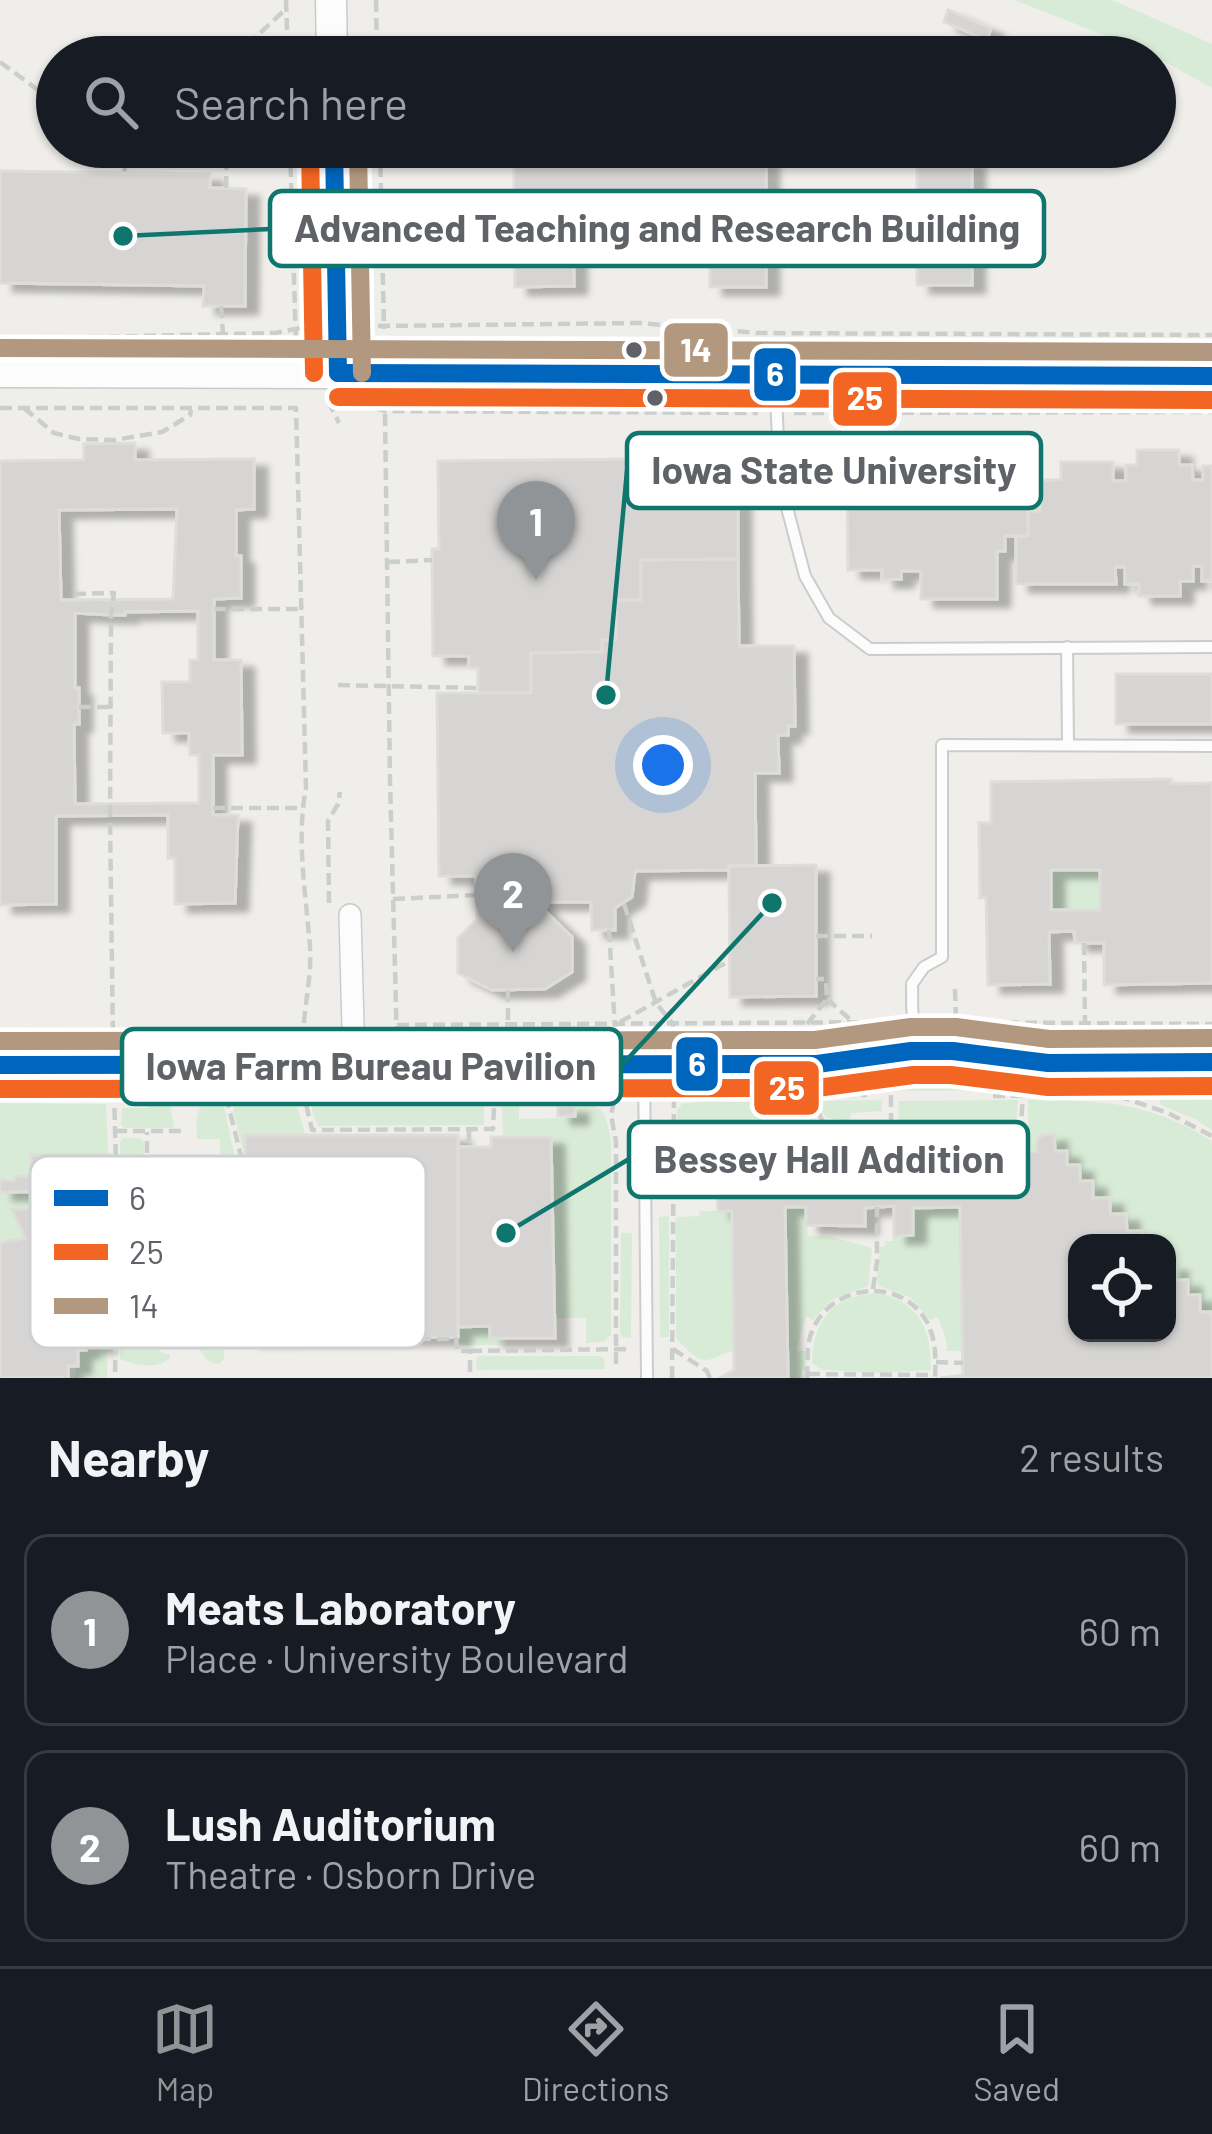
<!DOCTYPE html>
<html lang="en">
<head>
<meta charset="utf-8">
<style>
  body { margin:0; font-family:Barlow,sans-serif; background:#242831; color:#f1f3f6 }
  .controls { position:absolute; right:36px; bottom:36px; display:grid; overflow:hidden; border-radius:24px; box-shadow:0 3px 9px #0004 }
  .controls button { width:108px; height:108px; display:grid; place-items:center; padding:0; border:0; border-bottom:3px solid #363941; background:#171b24; color:#f1f3f6; font:60px sans-serif }
  .you { position:absolute; left:663px; top:765px; width:42px; height:42px; margin:-30px; border:9px solid #fff; border-radius:50%; background:#1a73e8; box-shadow:0 0 0 18px #1a73e833 }
  .badge { display:grid; place-items:center; width:78px; height:78px; border-radius:50%; background:#919496; color:#fff; font-size:39px; font-weight:700 }
  .pin { position:absolute; translate:-50% -99px; filter:drop-shadow(0 3px 6px #0008) }
  .pin::after { content:''; position:absolute; top:63px; width:42px; height:36px; background:inherit; clip-path:polygon(0 0,100% 0,50% 100%) }
  .list { margin:0; padding:0; list-style:none }
  h2 { display:flex; justify-content:space-between; align-items:center; height:156px; margin:0; padding:0 48px; font-size:51px }
  h2 small { font-size:39px; font-weight:400; color:#9ea1a6 }
  .list li { display:grid; grid-template-columns:78px 1fr auto; gap:36px; align-items:center; box-sizing:border-box; height:192px; margin:0 24px 24px; padding:0 24px; border:3px solid #363941; border-radius:24px }
  .list b { display:block; font-size:45px; white-space:nowrap }
  .list p { margin:0; font-size:39px; white-space:nowrap; color:#9ea1a6 }
  .list em { font-size:39px; font-style:normal; color:#9ea1a6 }
  .icon { flex:none; width:66px; height:66px; fill:none; stroke:currentColor; stroke-width:2; stroke-linecap:round; stroke-linejoin:round }
  .map { position:relative; flex:none; width:1212px; height:1378px; overflow:hidden }
  .search { position:absolute; background:#171b24; box-shadow:0 3px 9px #0004; left:36px; right:36px; top:36px; height:132px; display:flex; align-items:center; gap:30px; box-sizing:border-box; padding:0 42px; border-radius:66px; color:#9ea1a6; font-size:45px }
  .sheet { height:588px; background:#171b24 }
  nav { display:flex; justify-content:space-around; align-items:center; box-sizing:border-box; height:168px; border-top:3px solid #363941; background:#171b24; font-size:33px; color:#9ea1a6 }
  nav a { display:grid; justify-items:center; gap:6px }
  nav .on { color:#919496 }
  .map>svg:first-child { display:block }
</style>
</head>
<body>
<div class="map">
<svg width="1212" height="1378" viewBox="0 0 1212 1378">
  <defs>
    <filter id="shadow"><feDropShadow dx="13" dy="8" stdDeviation="3" flood-color="#0004"/></filter>
  </defs>
  <rect width="100%" height="100%" fill="#efeeea"/>
  <g fill="#d8ebd6">
    <polygon points="1015,0 1112,0 1212,44 1212,88 1149,53"/>
    <rect x="1051" y="870" width="49" height="40"/>
    <polygon points="811,1084 811,1091 691,1091 714,1086"/>
    <polygon points="822,1084 1212,1085 1212,1090 823,1091"/>
    <polygon points="0,1087 107,1087 110,1094 0,1093"/>
    <path d="M208 1100 223 1101 238 1174H220V1139H197C197 1124 194 1110 208 1100Z"/>
    <polygon points="803,1100 817,1124 826,1129 879,1130 878,1133 723,1136 723,1178 678,1178 677,1110 682,1104 703,1101"/>
    <polygon points="882,1100 882,1111 852,1113 848,1121 828,1118 823,1114 822,1101"/>
    <polygon points="1018,1100 1014,1152 897,1153 899,1101"/>
    <path d="M1028 1100C1101 1100 1148 1101 1212 1141V1312H1200L1188 1295V1280H1175V1265L1167 1264V1243H1142V1232L1127 1231 1126 1214H1110V1198H1093V1181H1080V1166L1067 1165V1152L1055 1151 1054 1135H1041L1037 1140V1152H1028Z"/>
    <polygon points="1160,1100 1212,1100 1212,1130 1195,1119 1161,1105"/>
    <polygon points="296,1102 305,1135 245,1151 242,1147 233,1110 235,1105"/>
    <path d="M576 1102C605 1104 606 1115 611 1141V1335L603 1342 586 1343V1318H555L551 1138 503 1137 502 1103H519V1119L576 1118Z"/>
    <polygon points="0,1103 106,1104 108,1152 111,1155 32,1155 31,1176 15,1176 14,1181 0,1180"/>
    <polygon points="150,1103 170,1103 174,1128 125,1128 121,1125 122,1108 149,1108"/>
    <polygon points="319,1103 484,1103 484,1125 318,1126 312,1111 313,1105"/>
    <polygon points="123,1138 139,1138 144,1142 143,1188 121,1195 120,1142"/>
    <polygon points="0,1192 31,1192 31,1209 12,1210 25,1238 0,1243"/>
    <polygon points="785,1207 806,1207 808,1236 829,1236 872,1248 868,1286 833,1299 813,1320 806,1316 797,1347 797,1351 805,1351 805,1370 801,1370 801,1378 788,1378"/>
    <polygon points="960,1207 963,1351 947,1351 946,1339 938,1317 930,1320 910,1297 879,1286 877,1278 880,1247 885,1246 885,1241 893,1241 894,1236 913,1235 913,1208"/>
    <path d="M143 1209V1231L151 1232V1299L165 1301 170 1309 159 1313 160 1352 170 1355V1358C156 1370 137 1365 120 1359L121 1216Z"/>
    <path d="M700 1211H732L734 1351C723 1352 717 1359 707 1360 696 1361 683 1345 676 1338V1217L699 1216Z"/>
    <polygon points="669,1216 669,1337 660,1337 659,1217"/>
    <polygon points="621,1233 632,1233 631,1338 622,1337 620,1333"/>
    <polygon points="103,1248 109,1251 107,1378 75,1378 78,1350 86,1350 86,1345 103,1344"/>
    <path d="M879 1293C922 1305 930 1329 931 1370L878 1373 822 1370 812 1363C813 1319 833 1295 879 1293Z"/>
    <path d="M220 1301H239L240 1343H225L224 1359 219 1364C208 1364 204 1357 199 1348 203 1334 209 1337 221 1335Z"/>
    <polygon points="490,1326 490,1338 501,1338 502,1345 459,1345 458,1327"/>
    <polygon points="479,1356 600,1356 604,1359 605,1369 477,1370 476,1359"/>
  </g>
  <g fill="#d6d5d3" stroke="#deddd9" stroke-width="3" fill-rule="evenodd" filter="url(#shadow)">
    <polygon points="948,10 991,28 987,40 944,22"/>
    <polygon points="766,159 766,287 710,287 709,203 573,203 574,286 515,287 514,160"/>
    <rect x="917" y="160" width="55" height="125"/>
    <polygon points="0,171 210,174 210,188 246,189 245,306 203,306 204,286 0,283"/>
    <path d="M135 443V460L254 459V509L236 510V556H241V598L214 599V660H241L242 755H213V815H238L235 903 175 904V858H168V815L56 816V904L0 905V461L84 460V444ZM177 509 173 599 61 600 59 510ZM198 611V660H190V682H162L163 733H189L190 755H199V803L75 804 74 724H79V688H75V613L111 615H125V612Z"/>
    <polygon points="1137,450 1179,450 1179,465 1192,465 1193,480 1203,480 1203,466 1212,466 1212,581 1202,581 1202,566 1193,566 1193,581 1180,581 1180,596 1139,596 1139,584 1125,584 1125,567 1115,567 1116,584 1016,584 1016,536 1028,536 1028,511 1040,511 1040,480 1061,480 1061,462 1113,462 1113,481 1126,481 1126,465 1137,465"/>
    <polygon points="646,459 647,506 666,506 666,501 738,500 738,559 641,560 641,600 616,600 616,640 602,640 602,652 531,653 531,693 478,693 478,668 469,668 469,656 433,656 432,549 439,549 438,461"/>
    <polygon points="847,464 998,464 998,488 1040,488 1040,511 1028,511 1028,536 1005,536 1005,551 997,551 997,599 921,599 921,571 901,571 901,579 882,580 882,570 848,570"/>
    <polygon points="738,559 739,646 794,646 795,726 788,726 788,735 778,735 779,773 755,773 756,865 729,866 729,870 635,871 632,897 615,908 615,930 592,930 591,902 543,902 543,909 572,937 572,972 545,989 492,990 458,973 458,938 477,919 476,876 439,876 437,693 531,693 531,653 602,652 602,640 616,640 616,600 641,600 641,560"/>
    <rect x="1116" y="674" width="96" height="50"/>
    <path d="M1171 779V784L1212 783V983L1104 985V943H1075L1074 931 1049 932 1050 984 988 985 986 897 980 898 979 823H991V782ZM1051 870H1100V910H1051Z"/>
    <polygon points="816,865 816,996 730,997 729,866"/>
    <rect x="558" y="1106" width="17" height="10"/>
    <polygon points="882,1133 883,1154 1037,1152 1037,1140 1042,1135 1054,1134 1055,1151 1067,1151 1067,1165 1080,1165 1080,1181 1093,1181 1093,1198 1110,1198 1110,1214 1126,1214 1127,1231 1142,1231 1142,1243 1077,1243 1077,1333 1167,1333 1167,1264 1175,1264 1175,1280 1188,1280 1188,1295 1200,1295 1200,1312 1212,1312 1212,1378 940,1378 963,1375 960,1207 913,1208 913,1235 894,1236 894,1206 865,1208 865,1226 806,1225 806,1207 785,1207 788,1378 720,1378 734,1370 732,1211 718,1211 717,1178 723,1178 723,1136"/>
    <polygon points="245,1135 458,1135 458,1337 246,1338"/>
    <polygon points="491,1137 551,1137 555,1338 490,1338 490,1326 458,1327 458,1147 491,1147"/>
    <polygon points="31,1155 111,1155 111,1212 103,1212 103,1225 95,1225 95,1236 103,1236 103,1345 86,1345 86,1350 78,1350 78,1366 68,1366 68,1377 0,1378 0,1243 25,1238 12,1209 31,1209"/>
    <polygon points="15,1176 31,1176 31,1192 0,1192 0,1180 14,1181"/>
  </g>
  <g fill="none" stroke-linecap="round" stroke-linejoin="round">
    <defs>
      <g id="lane">
        <polyline points="775,376 780,481 805,576 829,618 870,649 1212,647"/>
        <polyline points="1067,647 1068,745"/>
        <path d="M936 1046C907 1032 913 1013 912 984L924 967 942 957V745L1212 746"/>
        <polyline points="644,1064 647,1378"/>
      </g>
      <g id="street">
        <polyline points="350,915 354,1064"/>
        <polyline points="842,1060 890,1053 953,1051 1048,1063 1212,1062"/>
        <polyline points="0,1065 817,1064 889,1073 950,1075 1048,1063"/>
      </g>
      <g id="secondary">
        <polyline points="331,0 332,57"/>
        <polyline points="334,147 338,373"/>
        <polyline points="0,372 1212,376"/>
      </g>
    </defs>
    <use href="#lane" stroke="#cbcccc" stroke-width="14"/>
    <use href="#street" stroke="#cbcccc" stroke-width="24"/>
    <use href="#secondary" stroke="#cacacb" stroke-width="33"/>
    <g stroke="#cacfcc" stroke-width="4.5" stroke-dasharray="12 6" stroke-linecap="butt">
      <polyline points="286,0 288,57"/>
      <polyline points="376,0 377,57"/>
      <polyline points="234,57 287,8"/>
      <polyline points="0,62 57,104"/>
      <polyline points="116,147 127,156 124,173"/>
      <polyline points="290,147 296,345"/>
      <polyline points="380,147 384,329"/>
      <polyline points="127,156 136,147"/>
      <polyline points="226,188 227,147"/>
      <polyline points="221,306 223,334"/>
      <polyline points="378,326 640,323 757,333 1212,335"/>
      <polyline points="0,339 275,333 311,326"/>
      <polyline points="328,401 339,423"/>
      <path d="M0 408H296L306 788C296 839 306 895 310 947 312 978 303 1010 303 1041"/>
      <polyline points="24,408 54,433 79,439 114,440 162,432 190,415 191,410"/>
      <polyline points="375,408 385,411 758,413"/>
      <polyline points="794,413 1212,412"/>
      <polyline points="385,414 390,780 397,1044"/>
      <polyline points="388,562 432,560"/>
      <polyline points="74,594 114,593 111,615 110,816 113,1043"/>
      <polyline points="214,609 302,609"/>
      <polyline points="338,685 478,688"/>
      <polyline points="79,707 109,707"/>
      <polyline points="213,808 302,808"/>
      <polyline points="393,899 477,895"/>
      <polyline points="329,903 328,821 338,804 340,792"/>
      <polyline points="624,904 656,1003 673,1024 673,1043"/>
      <polyline points="609,930 616,1044"/>
      <polyline points="816,936 872,936"/>
      <polyline points="1084,943 1085,1025"/>
      <polyline points="955,989 956,1022"/>
      <polyline points="508,990 508,1025"/>
      <polyline points="827,999 853,1022"/>
      <polyline points="620,1022 729,961"/>
      <polyline points="935,1022 1212,1024"/>
      <polyline points="807,1024 827,999 826,979 816,979"/>
      <polyline points="397,1025 895,1022"/>
      <polyline points="0,1039 303,1038"/>
      <polyline points="302,1087 312,1130 493,1129 495,1086"/>
      <polyline points="114,1090 117,1205 115,1378"/>
      <polyline points="817,1093 817,1109 822,1120 835,1125 891,1125 892,1154"/>
      <polyline points="891,1095 891,1125"/>
      <polyline points="205,1096 615,1097 611,1115 616,1142 616,1365"/>
      <polyline points="226,1096 242,1160 243,1285 246,1285"/>
      <polyline points="993,1096 1212,1094"/>
      <polyline points="1118,1096 1168,1113 1212,1136"/>
      <polyline points="0,1097 164,1097"/>
      <polyline points="469,1129 469,1147"/>
      <polyline points="115,1131 185,1131"/>
      <polyline points="1019,1152 1023,1096"/>
      <polyline points="147,1189 147,1132"/>
      <polyline points="672,1194 717,1194"/>
      <polyline points="117,1205 146,1199 147,1189 242,1192"/>
      <polyline points="186,1285 243,1285 242,1339 456,1339"/>
      <polyline points="873,1289 877,1262 877,1207"/>
      <polyline points="456,1337 457,1351 470,1351 470,1378"/>
      <polyline points="673,1349 707,1371 710,1378"/>
      <polyline points="470,1351 627,1349"/>
      <polyline points="936,1362 963,1363"/>
      <polyline points="808,1374 934,1375"/>
      <polyline points="65,1378 65,1377"/>
      <polyline points="672,1378 674,1097 867,1095"/>
      <path d="M807 1378C808 1363 806 1345 812 1331 832 1283 901 1276 927 1322 936 1339 936 1359 935 1378"/>
    </g>
    <use href="#lane" stroke="#fdfcfc" stroke-width="10"/>
    <use href="#street" stroke="#fdfcfc" stroke-width="21"/>
    <use href="#secondary" stroke="#fdfcfc" stroke-width="30"/>
    <defs>
      <g id="bus-1">
        <polyline points="334,147 338,373"/>
        <polyline points="338,373 1212,376"/>
        <polyline points="0,1065 817,1064 911,1051 953,1051 1048,1063 1212,1062"/>
      </g>
      <g id="bus-2">
        <polyline points="310,147 314,373"/>
        <polyline points="338,397 1212,400"/>
        <polyline points="0,1089 817,1088 913,1075 951,1075 1048,1087 1212,1086"/>
      </g>
      <g id="bus-3">
        <polyline points="358,147 362,373"/>
        <polyline points="0,348 1212,352"/>
        <polyline points="0,1041 815,1040 911,1027 956,1027 1049,1039 1212,1038"/>
      </g>
    </defs>
    <use href="#bus-1" stroke="#fff" stroke-width="27"/>
    <use href="#bus-2" stroke="#fff" stroke-width="27"/>
    <use href="#bus-3" stroke="#fff" stroke-width="27"/>
    <use href="#bus-1" stroke="#0065bd" stroke-width="18"/>
    <use href="#bus-2" stroke="#f26522" stroke-width="18"/>
    <use href="#bus-3" stroke="#b2987f" stroke-width="18"/>
  </g>
  <g fill="#5f6368" stroke="#fff" stroke-width="4.5">
    <circle cx="634" cy="350" r="10"/>
    <circle cx="655" cy="398" r="10"/>
  </g>
  <rect x="30" y="1156" width="396" height="192" rx="18" fill="#fff" stroke="#cfd0d2" stroke-width="3"/>
  <rect x="54" y="1190" width="54" height="16" fill="#0065bd"/>
  <rect x="54" y="1244" width="54" height="16" fill="#f26522"/>
  <rect x="54" y="1298" width="54" height="16" fill="#b2987f"/>
  <g font-size="33" fill="#5f6368">
    <text x="129" y="1210">6</text>
    <text x="129" y="1264">25</text>
    <text x="129" y="1318">14</text>
  </g>
  <path fill="none" stroke="#0f766e" stroke-width="4.5" d="M123 236L270 229M606 695L627 471M772 903L621 1066M506 1233L629 1159"/>
  <g fill="#0f766e" stroke="#fff" stroke-width="4.5">
    <circle cx="123" cy="236" r="12"/>
    <circle cx="606" cy="695" r="12"/>
    <circle cx="772" cy="903" r="12"/>
    <circle cx="506" cy="1233" r="12"/>
  </g>
  <g fill="#fff" stroke="#0f766e" stroke-width="4.5">
    <rect x="270" y="191" width="774" height="75" rx="12"/>
    <rect x="627" y="433" width="414" height="75" rx="12"/>
    <rect x="122" y="1029" width="499" height="75" rx="12"/>
    <rect x="629" y="1122" width="399" height="75" rx="12"/>
  </g>
  <g font-size="39" text-anchor="middle" font-weight="bold" fill="#5f6368">
    <text x="657" y="242">Advanced Teaching and Research Building</text>
    <text x="834" y="484">Iowa State University</text>
    <text x="371" y="1080">Iowa Farm Bureau Pavilion</text>
    <text x="829" y="1173">Bessey Hall Addition</text>
  </g>
  <g stroke="#fff" stroke-width="4.5">
    <rect x="662" y="321" width="68" height="58" rx="12" fill="#b2987f"/>
    <rect x="752" y="346" width="46" height="57" rx="12" fill="#0065bd"/>
    <rect x="831" y="370" width="68" height="58" rx="12" fill="#f26522"/>
    <rect x="674" y="1035" width="46" height="58" rx="12" fill="#0065bd"/>
    <rect x="752" y="1059" width="69" height="58" rx="12" fill="#f26522"/>
  </g>
  <g font-size="33" text-anchor="middle" font-weight="bold" fill="#fff">
    <text x="696" y="362">14</text>
    <text x="775" y="386">6</text>
    <text x="865" y="410">25</text>
    <text x="697" y="1076">6</text>
    <text x="787" y="1100">25</text>
  </g>
</svg>
<div class="controls">
<button><svg class="icon" aria-label="locate" viewBox="0 0 24 24"><circle cx="12" cy="12" r="6"/><path d="M12 2v4M12 18v4M2 12h4M18 12h4"/></svg></button>
</div>
<div class="you"></div>
<div class="pin badge" style="left:536px;top:580px">1</div>
<div class="pin badge" style="left:513px;top:952px">2</div>
<div class="search"><svg class="icon" aria-label="search" viewBox="0 0 24 24"><circle cx="10" cy="10" r="6"/><path d="M15 15l6 6"/></svg>Search here</div>
</div>
<section class="sheet">
<h2>Nearby<small>2 results</small></h2>
<ul class="list">
<li><span class="badge">1</span><div><b>Meats Laboratory</b><p>Place · University Boulevard</p></div><em>60 m</em></li>
<li><span class="badge">2</span><div><b>Lush Auditorium</b><p>Theatre · Osborn Drive</p></div><em>60 m</em></li>
</ul>
</section>
<nav>
<a class="on"><svg class="icon" aria-label="map" viewBox="0 0 24 24"><path d="M3 6l6-2 6 2 6-2v14l-6 2-6-2-6 2zM9 4v14M15 6v14"/></svg>Map</a>
<a><svg class="icon" aria-label="directions" viewBox="0 0 24 24"><path d="M12 3l9 9-9 9-9-9zM9 14v-3h6M13 9l2 2-2 2"/></svg>Directions</a>
<a><svg class="icon" aria-label="saved" viewBox="0 0 24 24"><path d="M7 4h10v16l-5-4-5 4z"/></svg>Saved</a>
</nav>
</body>
</html>
